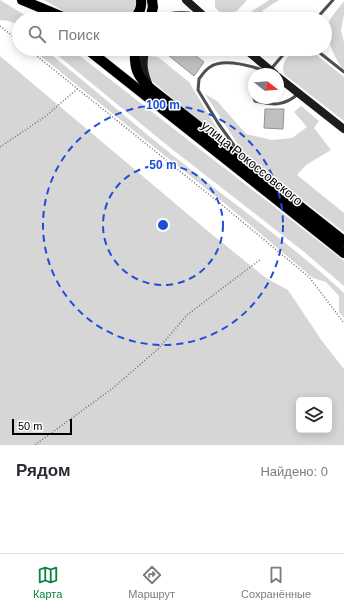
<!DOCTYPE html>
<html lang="ru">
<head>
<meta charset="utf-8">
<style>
  body { margin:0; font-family:Arial,sans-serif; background:#f2f2f3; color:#2b2b33 }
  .controls { position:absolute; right:12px; bottom:12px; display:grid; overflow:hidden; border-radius:6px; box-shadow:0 2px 10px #0003 }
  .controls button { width:36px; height:36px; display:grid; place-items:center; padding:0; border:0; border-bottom:1px solid #e1e1e2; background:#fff; color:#2b2b33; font:20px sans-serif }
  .compass { position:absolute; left:248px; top:68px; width:36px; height:36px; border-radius:50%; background:#fff; box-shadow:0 2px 10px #0003; rotate:107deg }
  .scale { position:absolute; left:12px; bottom:10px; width:60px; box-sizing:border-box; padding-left:4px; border:2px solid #000; border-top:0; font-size:11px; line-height:14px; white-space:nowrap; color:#000; -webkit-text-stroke:3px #fff; paint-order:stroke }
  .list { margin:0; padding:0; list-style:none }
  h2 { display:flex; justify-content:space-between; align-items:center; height:52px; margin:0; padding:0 16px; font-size:17px }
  h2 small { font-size:13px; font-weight:400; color:#7c7c81 }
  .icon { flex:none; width:22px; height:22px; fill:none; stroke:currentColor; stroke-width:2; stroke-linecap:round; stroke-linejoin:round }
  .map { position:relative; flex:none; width:344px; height:445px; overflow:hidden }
  .search { position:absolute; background:#fff; box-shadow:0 2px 10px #0003; left:12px; right:12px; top:12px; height:44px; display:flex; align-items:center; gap:10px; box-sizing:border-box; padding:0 14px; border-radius:22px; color:#7c7c81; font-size:15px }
  .sheet { height:108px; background:#fff }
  nav { display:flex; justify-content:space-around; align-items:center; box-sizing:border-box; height:56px; border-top:1px solid #e1e1e2; background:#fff; font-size:11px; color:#7c7c81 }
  nav a { display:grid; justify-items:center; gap:2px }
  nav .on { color:#0b8043 }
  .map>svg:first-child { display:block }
</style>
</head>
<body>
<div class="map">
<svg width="344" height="445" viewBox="0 0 344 445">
  <rect width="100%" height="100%" fill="#fff"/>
  <g fill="#d6d6d6" fill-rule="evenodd">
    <polygon points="0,0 31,19 19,19 19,25 9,21 0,20"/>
    <polygon points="44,0 136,0 136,6 127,19 82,19 71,15"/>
    <polygon points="215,0 247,0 237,11 223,16 215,7"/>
    <polygon points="269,0 279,0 262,11 272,19 240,19"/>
    <path d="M344 1V15L341 30 344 42V70C335 60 324 36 329 22 332 15 339 8 344 1Z"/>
    <path d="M32 49H44C90 85 134 125 180 161 235 205 292 245 344 293V318L339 312V296L326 282 313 278 229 207Z"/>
    <polygon points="50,49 71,49 344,261 344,286 303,251 168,146"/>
    <path d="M295 49H309L344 77V121L285 75C279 64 288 57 295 49Z"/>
    <path d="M0 56 209 232 266 278 288 290 322 341 344 369V445H0ZM299 400H329V430H299Z"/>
    <polygon points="150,56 158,57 189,82 227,145 152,81 146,68 147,58"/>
    <polygon points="205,94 217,101 246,134 272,140 292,138 307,127 294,112 301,106 319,121 314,128 331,150 306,165 297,175 344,213 344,232 258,166 241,149"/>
  </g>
  <g fill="#bfbfbf" stroke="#939393">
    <polygon points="172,49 187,49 204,62 194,76 168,55"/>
    <polygon points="265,109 284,109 283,129 264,128"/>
  </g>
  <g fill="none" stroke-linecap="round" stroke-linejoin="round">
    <defs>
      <g id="trunk">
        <polyline points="22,0 68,19"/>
        <path d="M134 19C139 13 142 8 141 0"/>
        <polyline points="150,19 153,7 152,0"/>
        <polyline points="87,49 344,253"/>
        <path d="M135 49C134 69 137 76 151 89L344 241"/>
      </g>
    </defs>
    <use href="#trunk" stroke="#dbdbdb" stroke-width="11"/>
    <g stroke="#717171" stroke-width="1.5" stroke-dasharray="1 2" stroke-linecap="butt">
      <polyline points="0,26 19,41"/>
      <polyline points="28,49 227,209 309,277 344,323"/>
      <polyline points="0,147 46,116 77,89"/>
      <polyline points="35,445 113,388 158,349 187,315 261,259"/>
    </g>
    <g stroke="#4f4f4f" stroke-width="3">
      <polyline points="316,19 333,0"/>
      <polyline points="315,49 344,72"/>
      <polyline points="271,69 288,49"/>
      <polyline points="254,85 254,95"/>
      <path d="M254 98 255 101C273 105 283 107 298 94"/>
      <path d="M241 155 218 123 198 90 199 79C202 75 205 70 210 67 224 57 254 67 269 72"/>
    </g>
    <g stroke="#1c1c1c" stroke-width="8">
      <polyline points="186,0 206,18"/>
      <path d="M159 19C175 13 190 15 207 19"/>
      <path d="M146 49C142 62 143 71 148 83"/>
      <polyline points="245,49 275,74"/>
      <polyline points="278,77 344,129"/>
    </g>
    <use href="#trunk" stroke="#000" stroke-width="10"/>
  </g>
  <g fill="none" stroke="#1d4ed8" stroke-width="2" stroke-dasharray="7 5">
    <circle cx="163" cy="225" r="60"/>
    <circle cx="163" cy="225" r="120"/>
  </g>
  <g text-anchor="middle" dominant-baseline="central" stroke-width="3" stroke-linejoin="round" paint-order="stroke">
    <g font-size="13" fill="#000" stroke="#fff">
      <text transform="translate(252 163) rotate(39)">улица Рокоссовского</text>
    </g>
  </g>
  <circle cx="163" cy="225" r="6" fill="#1d4ed8" stroke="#fff" stroke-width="2"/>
  <g font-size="12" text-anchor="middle" font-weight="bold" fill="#1d4ed8" stroke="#fff" stroke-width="3" stroke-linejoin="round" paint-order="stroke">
    <text x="163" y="109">100 m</text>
    <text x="163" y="169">50 m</text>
  </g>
</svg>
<div class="controls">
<button><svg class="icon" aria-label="layers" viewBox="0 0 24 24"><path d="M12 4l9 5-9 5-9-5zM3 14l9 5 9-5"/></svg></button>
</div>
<svg class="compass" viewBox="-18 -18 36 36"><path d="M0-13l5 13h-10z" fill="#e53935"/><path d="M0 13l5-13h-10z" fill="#7c7c81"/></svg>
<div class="scale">50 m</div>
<div class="search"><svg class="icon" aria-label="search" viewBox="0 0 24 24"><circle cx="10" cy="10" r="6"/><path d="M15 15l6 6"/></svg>Поиск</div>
</div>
<section class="sheet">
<h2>Рядом<small>Найдено: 0</small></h2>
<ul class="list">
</ul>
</section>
<nav>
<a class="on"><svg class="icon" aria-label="map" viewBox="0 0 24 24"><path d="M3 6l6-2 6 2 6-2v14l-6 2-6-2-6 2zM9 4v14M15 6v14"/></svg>Карта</a>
<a><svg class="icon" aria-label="directions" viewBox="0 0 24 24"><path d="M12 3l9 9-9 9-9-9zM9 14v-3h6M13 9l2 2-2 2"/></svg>Маршрут</a>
<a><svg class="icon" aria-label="saved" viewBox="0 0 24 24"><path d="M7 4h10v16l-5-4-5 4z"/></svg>Сохранённые</a>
</nav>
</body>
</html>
